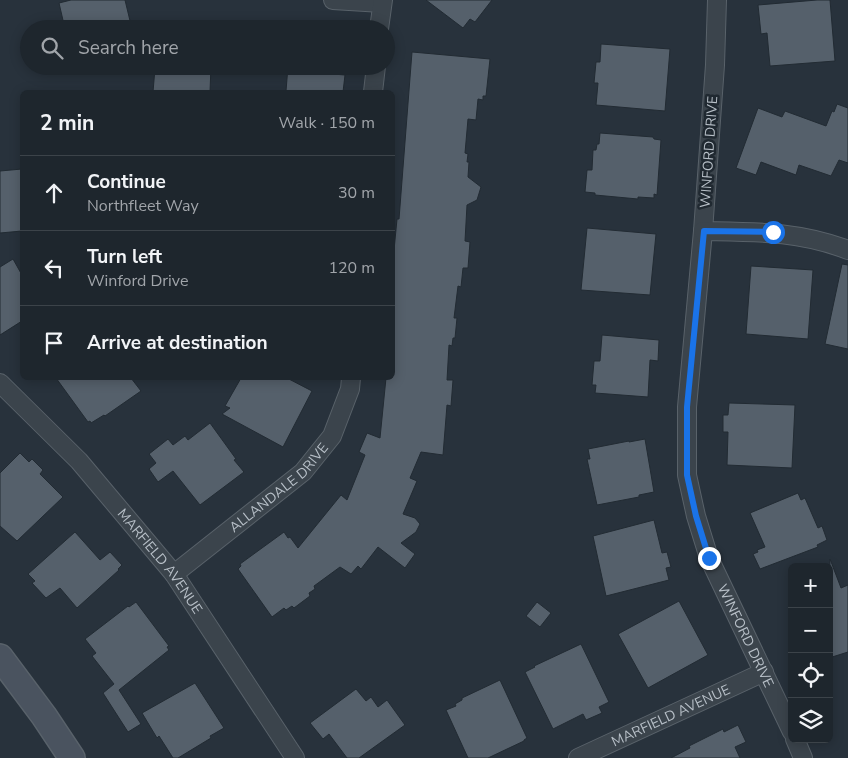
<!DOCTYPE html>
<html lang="en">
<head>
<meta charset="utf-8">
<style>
  body { margin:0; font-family:"Nunito Sans",sans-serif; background:#262e35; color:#f1f3f6 }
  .controls { position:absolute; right:15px; bottom:15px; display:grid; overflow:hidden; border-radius:8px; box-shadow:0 2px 12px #0003 }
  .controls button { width:45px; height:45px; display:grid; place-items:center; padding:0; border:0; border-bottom:1px solid #3c4349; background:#1e262d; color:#f1f3f6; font:25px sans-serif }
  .stop { position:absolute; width:15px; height:15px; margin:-11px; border:4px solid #1a73e8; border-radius:50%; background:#fff }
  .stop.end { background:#1a73e8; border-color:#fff; box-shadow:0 1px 5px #0008 }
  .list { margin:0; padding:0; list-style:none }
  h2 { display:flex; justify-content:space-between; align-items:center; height:65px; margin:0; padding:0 20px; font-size:21px }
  h2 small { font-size:16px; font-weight:400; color:#a1a5aa }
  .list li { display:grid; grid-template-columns:32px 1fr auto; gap:15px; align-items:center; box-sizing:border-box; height:75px; padding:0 20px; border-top:1px solid #3c4349 }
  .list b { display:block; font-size:19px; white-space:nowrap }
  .list p { margin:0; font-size:16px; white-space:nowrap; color:#a1a5aa }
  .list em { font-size:16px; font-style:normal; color:#a1a5aa }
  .icon { flex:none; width:28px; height:28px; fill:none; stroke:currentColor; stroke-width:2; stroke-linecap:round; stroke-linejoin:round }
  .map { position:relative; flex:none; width:848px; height:758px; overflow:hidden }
  .search { position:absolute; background:#1e262d; box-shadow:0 2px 12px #0003; left:20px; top:20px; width:375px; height:55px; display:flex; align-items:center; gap:12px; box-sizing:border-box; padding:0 18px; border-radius:28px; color:#a1a5aa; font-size:19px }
  .panel { position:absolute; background:#1e262d; box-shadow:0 2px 12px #0003; left:20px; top:90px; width:375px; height:290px; border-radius:8px }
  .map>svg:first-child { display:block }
</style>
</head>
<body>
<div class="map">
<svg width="848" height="758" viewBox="0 0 848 758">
  <rect width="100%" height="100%" fill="#28323c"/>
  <g fill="#55606b" stroke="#222b33">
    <polygon points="71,0 125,0 132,29 65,29 59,3"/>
    <polygon points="426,0 492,0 475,22 470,19 463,28"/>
    <polygon points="817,0 830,0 835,61 770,66 767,33 761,34 758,5"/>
    <polygon points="601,44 670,49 665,111 596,105 598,83 594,83 596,62 600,62"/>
    <polygon points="412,52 490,59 486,96 483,96 483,100 478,99 476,120 468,119 465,153 468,154 467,162 469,162 468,177 481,187 477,200 467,205 465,241 470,242 468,268 463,268 461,287 458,286 454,318 457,318 455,338 453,338 452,346 449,345 447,380 453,380 451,406 447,405 443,455 421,452 410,478 417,481 403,514 415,518 420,524 416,532 401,543 415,554 405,568 378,547 361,569 358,566 351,574 340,567 314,586 315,589 309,593 310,596 294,608 292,606 286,610 284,608 272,617 238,569 241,566 240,564 284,532 288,538 290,537 298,548 341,495 347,500 365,455 359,452 367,433 380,438 386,378 392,378 392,271 397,219 399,219"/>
    <polygon points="192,66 211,66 210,92 153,92 155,68 192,70"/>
    <polygon points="288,66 334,66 333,74 345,75 343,92 286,91"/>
    <polygon points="837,104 848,108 848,163 839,160 831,176 799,165 796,175 761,162 756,175 736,168 758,108 782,117 785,111 826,126 832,111 834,112"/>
    <polygon points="600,133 653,137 654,139 661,140 657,195 654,194 654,198 638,197 638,199 595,195 595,193 585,192 587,170 592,170 593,150 596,150 597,144 599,144"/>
    <polygon points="22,169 22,231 0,233 0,171"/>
    <polygon points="587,228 656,234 650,295 581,290"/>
    <polygon points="13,259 22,275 22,321 0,335 0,267"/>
    <polygon points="842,264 848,265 848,349 825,344"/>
    <polygon points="751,266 813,270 808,339 746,334"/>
    <polygon points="602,335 659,340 658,361 650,360 648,397 595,393 596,385 592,385 594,361 600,361"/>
    <polygon points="56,378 131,378 141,391 105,416 104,415 91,423 90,421 88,422"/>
    <polygon points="241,378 287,378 312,391 283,447 222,414 230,408 225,406"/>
    <polygon points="729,403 795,405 792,468 727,465 728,432 723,432 723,415 728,415"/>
    <polygon points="210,423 236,459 234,460 244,472 200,505 173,471 158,482 149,469 156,463 149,454 168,439 173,445 185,436 188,440"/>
    <polygon points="645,439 654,492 639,495 639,497 597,505 587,459 590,459 588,449 629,441 629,442"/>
    <polygon points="20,453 29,462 32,459 43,470 40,474 63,497 17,541 0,526 0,473"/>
    <polygon points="798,493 801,500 805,498 818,528 822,526 827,540 817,545 818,547 760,569 753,554 758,552 757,550 765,547 750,513"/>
    <polygon points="654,520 662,553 667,552 671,567 666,568 669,580 606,596 593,536"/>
    <polygon points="75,532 100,560 110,552 122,565 118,569 119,570 77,608 60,588 46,598 32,583 35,581 28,574"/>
    <polygon points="830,559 841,588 848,585 848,652 829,658"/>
    <polygon points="679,601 708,655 648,688 618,634"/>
    <polygon points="136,602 169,646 167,647 169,650 119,690 141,724 128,732 103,693 114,684 92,656 96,653 85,639 128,606 129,607"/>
    <polygon points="537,602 551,613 540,627 526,616"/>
    <polygon points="581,644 609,702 599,707 602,713 586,720 583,714 553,729 525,672 535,667 534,666"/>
    <polygon points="500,680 527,738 524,740 524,741 488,758 468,758 446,710 456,706 455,704 462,700 462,698"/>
    <polygon points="195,683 224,728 210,736 211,738 178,758 173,758 159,736 157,738 142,713"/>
    <polygon points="356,689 366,701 371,697 378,707 387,700 405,725 359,758 347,758 329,734 323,739 310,723"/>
    <polygon points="738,725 746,742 735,747 740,758 671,758 690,748 689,746 723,729 724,732"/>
  </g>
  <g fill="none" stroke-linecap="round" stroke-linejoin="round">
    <defs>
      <g id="minor">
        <polyline points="333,0 382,3"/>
        <path id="s1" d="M717 0 715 65 703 231 687 407V475L696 516 709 558 792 732"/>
        <polyline points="379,29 383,0"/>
        <polyline points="373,92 376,66"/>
        <path d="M703 231C755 232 799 231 848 250"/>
        <path id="s2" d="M0 383 79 461 174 574 295 758"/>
        <path id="s3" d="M174 574 303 472 332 436 350 389 351 378"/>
        <polyline points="795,739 803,758"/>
        <path id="s4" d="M578 758 764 672"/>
      </g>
      <polyline id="secondary" points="0,657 44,716 72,758"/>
    </defs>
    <use href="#minor" stroke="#59626a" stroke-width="20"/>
    <use href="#secondary" stroke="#59626a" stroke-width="28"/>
    <use href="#minor" stroke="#3b444c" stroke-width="18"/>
    <use href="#secondary" stroke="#4a535f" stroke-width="25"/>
  </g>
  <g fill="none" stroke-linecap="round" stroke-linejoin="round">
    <polyline stroke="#1a73e8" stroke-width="6" points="709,558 696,516 687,475 687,407 704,231 773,232"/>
  </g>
  <g text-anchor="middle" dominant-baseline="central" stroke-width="5" stroke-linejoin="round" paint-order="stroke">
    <g font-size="14" fill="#b7bfc7" stroke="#202931">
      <text transform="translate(709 152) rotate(-86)">WINFORD DRIVE</text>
      <text stroke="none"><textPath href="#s3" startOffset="136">ALLANDALE DRIVE</textPath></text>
      <text stroke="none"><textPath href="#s2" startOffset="240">MARFIELD AVENUE</textPath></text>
      <text stroke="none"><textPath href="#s1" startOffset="648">WINFORD DRIVE</textPath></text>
      <text stroke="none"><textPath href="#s4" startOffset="102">MARFIELD AVENUE</textPath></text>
    </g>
  </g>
</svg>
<div class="controls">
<button>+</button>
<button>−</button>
<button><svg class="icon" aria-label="locate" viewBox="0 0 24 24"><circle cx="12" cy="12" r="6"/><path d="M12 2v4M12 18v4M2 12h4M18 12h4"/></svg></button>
<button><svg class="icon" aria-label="layers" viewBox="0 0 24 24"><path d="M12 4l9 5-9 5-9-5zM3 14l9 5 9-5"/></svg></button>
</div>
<div class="stop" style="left:773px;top:232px"></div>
<div class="stop end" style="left:709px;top:558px"></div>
<div class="search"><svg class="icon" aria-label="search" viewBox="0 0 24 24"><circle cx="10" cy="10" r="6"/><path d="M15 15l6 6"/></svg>Search here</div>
<section class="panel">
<h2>2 min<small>Walk · 150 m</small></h2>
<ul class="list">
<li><svg class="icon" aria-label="ahead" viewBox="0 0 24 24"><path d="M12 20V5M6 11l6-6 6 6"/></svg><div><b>Continue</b><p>Northfleet Way</p></div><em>30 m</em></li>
<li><svg class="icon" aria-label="left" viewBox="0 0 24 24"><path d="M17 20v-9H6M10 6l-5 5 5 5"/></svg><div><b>Turn left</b><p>Winford Drive</p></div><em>120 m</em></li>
<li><svg class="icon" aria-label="arrive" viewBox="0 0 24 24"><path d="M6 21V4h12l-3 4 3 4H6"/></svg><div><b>Arrive at destination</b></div></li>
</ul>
</section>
</div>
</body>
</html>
